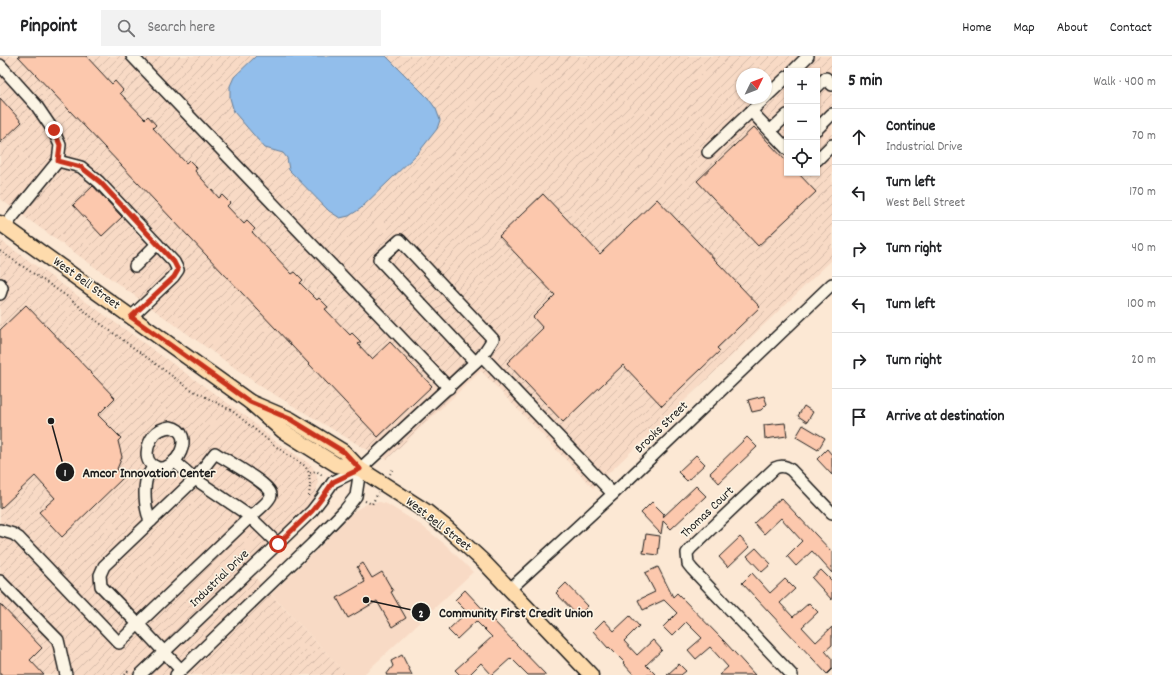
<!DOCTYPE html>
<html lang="en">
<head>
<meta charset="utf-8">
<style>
  body { margin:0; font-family:Dekko,sans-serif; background:#f2f2f2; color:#202124 }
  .controls { position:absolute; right:12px; top:12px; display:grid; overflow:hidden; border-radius:0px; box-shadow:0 1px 3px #0004 }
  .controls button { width:36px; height:36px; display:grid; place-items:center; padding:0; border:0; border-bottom:1px solid #e0e0e0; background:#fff; color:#202124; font:20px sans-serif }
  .compass { position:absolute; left:736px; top:12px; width:36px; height:36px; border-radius:50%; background:#fff; box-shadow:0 1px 3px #0004; rotate:47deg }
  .stop { position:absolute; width:12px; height:12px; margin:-9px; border:3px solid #c8321e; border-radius:50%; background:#fff }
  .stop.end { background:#c8321e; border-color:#fff; box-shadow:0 1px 4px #0008 }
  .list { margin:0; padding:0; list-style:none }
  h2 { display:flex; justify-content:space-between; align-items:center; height:52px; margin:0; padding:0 16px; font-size:17px }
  h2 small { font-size:13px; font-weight:400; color:#757577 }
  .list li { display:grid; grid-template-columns:26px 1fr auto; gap:12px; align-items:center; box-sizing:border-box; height:56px; padding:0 16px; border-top:1px solid #e0e0e0 }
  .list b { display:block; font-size:15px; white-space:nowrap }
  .list p { margin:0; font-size:13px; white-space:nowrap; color:#757577 }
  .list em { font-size:13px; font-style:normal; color:#757577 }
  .icon { flex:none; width:22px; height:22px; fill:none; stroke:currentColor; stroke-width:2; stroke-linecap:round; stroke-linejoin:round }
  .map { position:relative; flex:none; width:832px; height:619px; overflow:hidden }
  header { display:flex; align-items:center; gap:24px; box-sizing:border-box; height:56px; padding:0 20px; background:#fff; border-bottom:1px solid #e0e0e0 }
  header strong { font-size:19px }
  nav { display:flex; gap:22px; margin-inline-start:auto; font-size:14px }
  .search { width:280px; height:36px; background:#f2f2f2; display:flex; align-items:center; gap:10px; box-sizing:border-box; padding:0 14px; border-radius:0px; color:#757577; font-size:15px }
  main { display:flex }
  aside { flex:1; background:#fff }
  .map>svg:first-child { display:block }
</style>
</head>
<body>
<header>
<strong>Pinpoint</strong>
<div class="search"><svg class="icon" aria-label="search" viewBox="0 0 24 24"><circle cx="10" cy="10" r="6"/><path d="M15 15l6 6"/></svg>Search here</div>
<nav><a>Home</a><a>Map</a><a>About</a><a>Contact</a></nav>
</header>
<main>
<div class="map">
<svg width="832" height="619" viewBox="0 0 832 619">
  <defs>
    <pattern id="industrial-furrows" width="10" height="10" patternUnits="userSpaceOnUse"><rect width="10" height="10" fill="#f8dac5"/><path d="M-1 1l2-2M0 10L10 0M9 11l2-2" fill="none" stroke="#d4baa9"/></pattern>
  </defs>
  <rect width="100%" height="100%" fill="#fce8d4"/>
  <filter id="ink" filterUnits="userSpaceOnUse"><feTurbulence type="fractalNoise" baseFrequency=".025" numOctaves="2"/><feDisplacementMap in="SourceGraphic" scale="8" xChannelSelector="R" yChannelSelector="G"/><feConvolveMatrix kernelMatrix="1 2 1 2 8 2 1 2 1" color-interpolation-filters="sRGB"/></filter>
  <g filter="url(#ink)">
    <polygon fill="#f8dac5" points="370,446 380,446 387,448 421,469 446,489 473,516 363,619 347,619 271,538 321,490 354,455"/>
    <g fill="url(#industrial-furrows)" fill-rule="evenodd">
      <path d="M0 0H832V204L593 432 481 315 387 403 364 392 260 330 0 143ZM787 15H817V117H787ZM742 18H766V42H742Z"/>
      <polygon points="0,184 247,361 272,383 304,404 312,410 316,417 318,426 316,438 313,444 306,452 245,511 347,619 0,619"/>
    </g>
    <polygon fill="#92beeb" stroke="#637d98" points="256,0 386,0 428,42 436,53 440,64 437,73 418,97 360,153 349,160 340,162 329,155 289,114 287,102 283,97 265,92 234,56 230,42 230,30 234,21"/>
    <g fill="#fcc8ad" stroke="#1c1c1c">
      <polygon points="18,0 86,0 112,28 115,25 123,34 120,37 145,63 148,60 156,69 153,72 186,107 189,104 197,112 195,115 219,142 222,139 230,147 227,150 244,168 247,165 255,173 252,176 292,218 295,216 303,224 300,227 317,244 319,242 328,251 325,253 350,279 352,277 361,286 358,288 372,303 390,286 432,330 378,381"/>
      <polygon points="0,42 22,66 0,87"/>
      <polygon points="754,71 787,106 787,117 798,117 816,136 758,190 697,125"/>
      <polygon points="93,130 122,161 102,180 73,149"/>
      <polygon points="543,138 600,198 657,143 760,251 717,292 720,295 662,350 623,309 563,366 507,307 543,272 533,261 555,239 499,180"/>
      <polygon points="26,249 115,342 98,359 121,382 118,385 122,401 117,413 124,421 62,481 39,456 55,442 35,420 0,453 0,274"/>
      <polygon points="764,340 767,348 761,354 752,356 748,344"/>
      <polygon points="804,350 813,356 807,366 798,360"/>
      <polygon points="785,367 787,380 765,383 764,369"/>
      <polygon points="803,369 825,382 818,394 796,381"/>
      <polygon points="747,381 757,391 719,427 710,417"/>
      <polygon points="827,393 832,399 832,419 817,403"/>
      <polygon points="696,399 705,408 687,425 678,416"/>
      <polygon points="696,430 706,440 671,473 663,465 661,478 641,457 652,446 664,458 663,461"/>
      <polygon points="781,442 832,496 832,517 812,495 796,510 787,500 802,485 781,462 764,478 754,467"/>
      <polygon points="646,478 660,480 658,499 643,497"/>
      <polygon points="740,481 749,491 728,511 719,501"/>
      <polygon points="756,492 771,508 762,516 747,500"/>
      <polygon points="363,507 372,522 382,516 393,535 391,536 406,562 392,571 377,545 348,562 337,542 365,526 357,511"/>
      <polygon points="658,511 673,541 677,537 724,585 755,619 719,619 728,611 710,591 696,603 688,594 702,582 686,566 672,580 663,571 677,557 664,544 643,554 638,544 655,536 645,517"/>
      <polygon points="821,514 832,525 832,544 812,522"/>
      <polygon points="752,517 770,537 785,523 795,533 780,547 793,561 809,547 818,556 802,571 816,586 832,571 832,589 825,595 832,603 832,613 827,618 742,527"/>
      <polygon points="566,527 588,550 578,560 556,537"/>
      <polygon points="465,534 491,562 546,619 528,619 511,602 492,619 481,607 469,619 460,619 455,614 492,581 476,565 457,583 448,574 467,556 455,544"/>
      <polygon points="0,548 42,592 30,604 44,619 0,619"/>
      <polygon points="630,560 639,570 624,585 637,599 653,584 662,594 646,609 656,619 634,619 623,607 624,606 609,591 608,592 593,575 604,564 614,575"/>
      <polygon points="402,599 412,619 386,619 393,610 391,605"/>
      <polygon points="679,608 686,615 681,619 667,619"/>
    </g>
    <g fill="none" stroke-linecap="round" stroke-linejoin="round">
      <defs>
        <g id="minor">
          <polyline points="132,0 449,332"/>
          <polyline points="0,9 36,49 53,74 60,89 58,105 5,170"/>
          <polyline points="793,15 808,0"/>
          <polyline points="817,31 826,22 832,29"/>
          <polyline points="766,41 787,21"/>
          <polyline points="751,55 787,93"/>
          <polyline points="817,73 832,58"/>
          <polyline points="770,75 787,59"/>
          <polyline points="708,96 765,42"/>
          <polyline points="817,104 832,89"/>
          <polyline points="58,105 81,111 99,126 174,206 178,214 173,221 131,261"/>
          <polyline points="135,210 157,188"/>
          <polyline points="0,228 2,232 0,238"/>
          <polyline points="475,306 379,203 400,184 493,283 482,300"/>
          <path d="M170 371C198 376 175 419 156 411 142 406 147 388 154 379 158 374 163 372 170 371Z"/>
          <path d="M174 405 195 423 215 397C224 403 272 429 271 439 270 445 255 457 250 461L138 568 101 530 100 519 104 510 195 423 248 459 250 461 278 488"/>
          <path d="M151 465C145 457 144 435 146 425 147 419 151 415 154 410"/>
          <polyline points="0,474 13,478 19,482 119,587 138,568 181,614"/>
          <polyline points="0,525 58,584 66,619"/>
          <polyline points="509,534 613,438 832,228"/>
          <polyline points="140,619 312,455 322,442 333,426 360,413 482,300 613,438"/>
          <polyline points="176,619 312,488 345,454 356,440 360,413"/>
          <path d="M792 619 692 513 688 508 687 497 691 492 775 412C781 409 786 410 791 414L832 457"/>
        </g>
        <g id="major">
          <polyline points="0,167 250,346 283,375 337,409 360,413"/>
          <polyline points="250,346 290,363 344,396 360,413 427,456 447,472 483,505 591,619"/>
        </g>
      </defs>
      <use href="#minor" stroke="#1c1c1c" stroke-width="14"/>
      <use href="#major" stroke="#1c1c1c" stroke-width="17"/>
      <g stroke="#1c1c1c" stroke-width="2" stroke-dasharray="1 3" stroke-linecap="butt">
        <polyline points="0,195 71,243 90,260 190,333 231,354 275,390 305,410 309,417"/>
        <polyline points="390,418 393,413"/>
        <polyline points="309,440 310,431 309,417 316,415 324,420"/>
        <polyline points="365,445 372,448 378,437"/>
        <polyline points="125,619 129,614"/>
      </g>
      <use href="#minor" stroke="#fcf5e5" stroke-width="11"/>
      <use href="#major" stroke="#fedbac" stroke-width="14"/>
    </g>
  </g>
  <g fill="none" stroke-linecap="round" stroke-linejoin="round" filter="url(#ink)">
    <polyline stroke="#c8321e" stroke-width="5" points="54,74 60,89 58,105 81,111 100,126 174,206 178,214 174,221 131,261 250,346 290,363 344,396 360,413 333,426 322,442 312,455 278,488"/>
  </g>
  <g text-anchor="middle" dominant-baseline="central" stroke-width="3" stroke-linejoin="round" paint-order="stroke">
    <g font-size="13" fill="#1c1c1c" stroke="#fcf5e5">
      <text transform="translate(86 228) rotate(36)">West Bell Street</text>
      <text transform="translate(662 372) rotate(-44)">Brooks Street</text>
      <text transform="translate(708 457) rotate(-44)">Thomas Court</text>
      <text transform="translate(438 469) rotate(38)">West Bell Street</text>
      <text transform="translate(220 523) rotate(-44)">Industrial Drive</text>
    </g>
  </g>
  <path fill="none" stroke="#1c1c1c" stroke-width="1.5" d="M51 365L65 416M366 544L421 556"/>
  <g fill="#1c1c1c" stroke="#fcf5e5" stroke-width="1.5">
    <circle cx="51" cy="365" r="4"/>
    <circle cx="366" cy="544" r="4"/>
    <circle cx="65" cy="416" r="10"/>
    <circle cx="421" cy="556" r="10"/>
  </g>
  <g font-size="12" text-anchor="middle" font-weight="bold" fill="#fff">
    <text x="65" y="420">1</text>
    <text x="421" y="561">2</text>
  </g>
  <g font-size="14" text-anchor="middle" font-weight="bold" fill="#1c1c1c" stroke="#fcf5e5" stroke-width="3" stroke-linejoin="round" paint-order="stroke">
    <text x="149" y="421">Amcor Innovation Center</text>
    <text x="516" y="561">Community First Credit Union</text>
  </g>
</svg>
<div class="controls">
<button>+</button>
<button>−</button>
<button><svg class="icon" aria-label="locate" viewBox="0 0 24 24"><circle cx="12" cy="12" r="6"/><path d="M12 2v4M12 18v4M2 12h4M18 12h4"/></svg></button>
</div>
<svg class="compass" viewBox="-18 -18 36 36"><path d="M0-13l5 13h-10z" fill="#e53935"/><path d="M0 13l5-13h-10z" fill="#757577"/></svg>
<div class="stop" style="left:278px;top:488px"></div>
<div class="stop end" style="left:54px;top:74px"></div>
</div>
<aside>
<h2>5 min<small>Walk · 400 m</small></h2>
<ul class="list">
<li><svg class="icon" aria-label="ahead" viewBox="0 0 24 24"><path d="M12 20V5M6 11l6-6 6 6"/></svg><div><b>Continue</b><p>Industrial Drive</p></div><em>70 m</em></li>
<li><svg class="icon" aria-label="left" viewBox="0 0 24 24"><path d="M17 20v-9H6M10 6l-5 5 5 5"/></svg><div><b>Turn left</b><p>West Bell Street</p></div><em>170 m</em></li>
<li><svg class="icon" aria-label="right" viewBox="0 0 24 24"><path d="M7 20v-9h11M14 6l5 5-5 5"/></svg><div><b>Turn right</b></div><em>40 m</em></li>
<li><svg class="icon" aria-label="left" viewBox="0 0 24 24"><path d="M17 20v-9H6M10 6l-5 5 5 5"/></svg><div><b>Turn left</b></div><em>100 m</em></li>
<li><svg class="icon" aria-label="right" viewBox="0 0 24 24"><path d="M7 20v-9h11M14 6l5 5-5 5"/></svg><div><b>Turn right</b></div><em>20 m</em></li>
<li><svg class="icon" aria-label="arrive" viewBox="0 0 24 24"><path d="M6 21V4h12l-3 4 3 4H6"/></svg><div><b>Arrive at destination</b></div></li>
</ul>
</aside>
</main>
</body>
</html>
